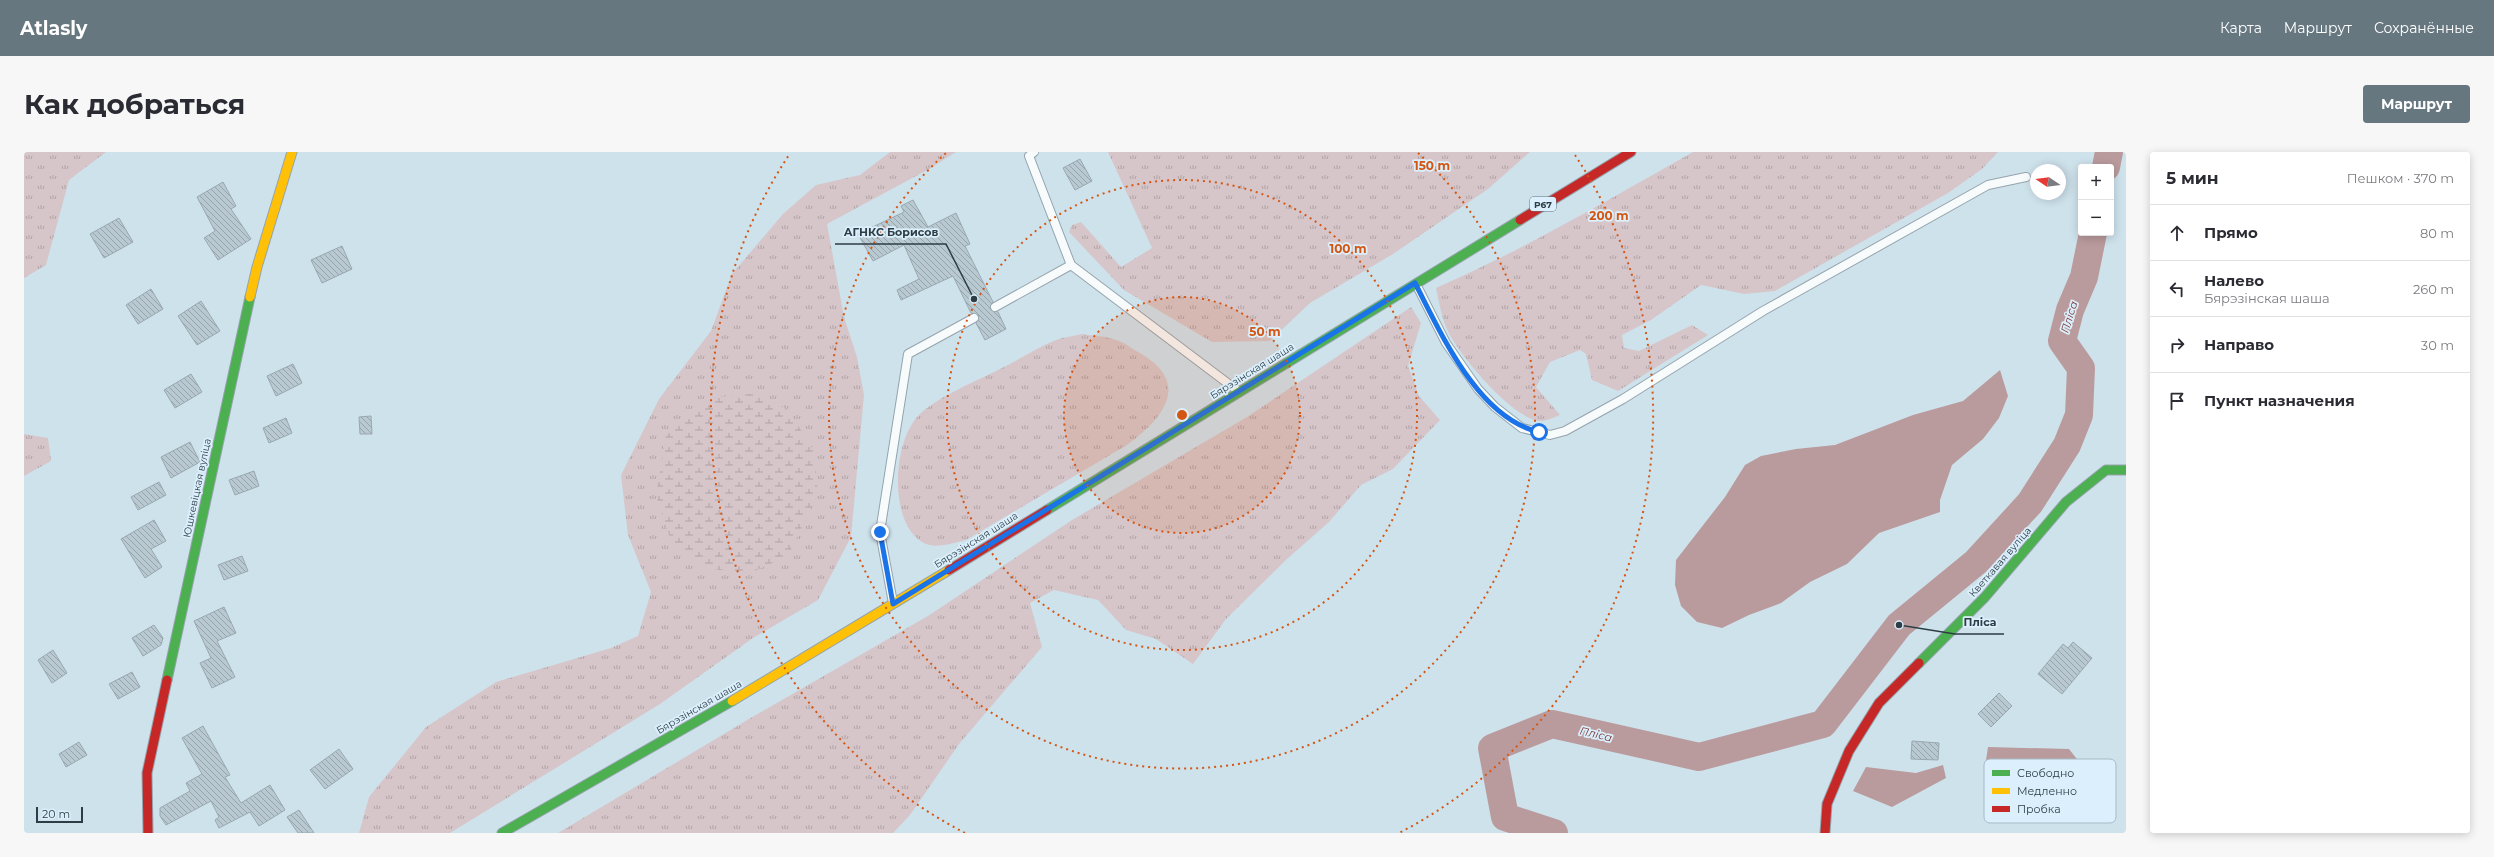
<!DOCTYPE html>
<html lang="ru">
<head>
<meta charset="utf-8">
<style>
  body { margin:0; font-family:Montserrat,sans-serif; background:#f7f7f7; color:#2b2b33 }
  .controls { position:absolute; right:12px; top:12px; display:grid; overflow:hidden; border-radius:4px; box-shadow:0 2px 10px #0003 }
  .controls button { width:36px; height:36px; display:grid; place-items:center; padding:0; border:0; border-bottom:1px solid #e1e1e2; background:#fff; color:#2b2b33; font:20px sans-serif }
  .compass { position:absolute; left:2006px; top:12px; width:36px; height:36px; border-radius:50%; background:#fff; box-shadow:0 2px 10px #0003; rotate:283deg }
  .scale { position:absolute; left:12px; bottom:10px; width:47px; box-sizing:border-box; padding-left:4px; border:2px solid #2e3d45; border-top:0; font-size:11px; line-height:14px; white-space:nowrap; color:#2e3d45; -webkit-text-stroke:3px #dbf0fc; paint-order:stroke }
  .stop { position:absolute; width:12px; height:12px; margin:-9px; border:3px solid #1a73e8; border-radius:50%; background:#fff }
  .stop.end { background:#1a73e8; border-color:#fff; box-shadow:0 1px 4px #0008 }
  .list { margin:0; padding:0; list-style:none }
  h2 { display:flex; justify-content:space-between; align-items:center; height:52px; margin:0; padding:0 16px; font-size:17px }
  h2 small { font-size:13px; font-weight:400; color:#7c7c81 }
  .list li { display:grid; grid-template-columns:26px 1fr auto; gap:12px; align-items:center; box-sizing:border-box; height:56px; padding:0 16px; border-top:1px solid #e1e1e2 }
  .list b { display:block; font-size:15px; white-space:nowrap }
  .list p { margin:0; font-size:13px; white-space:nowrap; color:#7c7c81 }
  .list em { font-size:13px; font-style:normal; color:#7c7c81 }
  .icon { flex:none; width:22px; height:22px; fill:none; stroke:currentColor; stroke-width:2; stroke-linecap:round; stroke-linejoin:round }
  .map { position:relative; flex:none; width:2102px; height:681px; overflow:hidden; border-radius:4px }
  header { display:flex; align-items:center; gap:24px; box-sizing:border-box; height:56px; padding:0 20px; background:#66777f; color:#fff }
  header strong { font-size:19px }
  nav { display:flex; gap:22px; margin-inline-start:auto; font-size:14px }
  .intro { display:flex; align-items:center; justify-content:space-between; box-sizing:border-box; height:96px; padding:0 24px }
  h1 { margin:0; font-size:28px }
  .button { padding:10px 18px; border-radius:4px; background:#66777f; color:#fff; font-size:14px; font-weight:700 }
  main { display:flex; gap:24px; padding:0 24px }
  aside { flex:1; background:#fff; border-radius:4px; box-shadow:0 2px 10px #0003 }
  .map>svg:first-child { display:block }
</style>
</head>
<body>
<header>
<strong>Atlasly</strong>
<nav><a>Карта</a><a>Маршрут</a><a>Сохранённые</a></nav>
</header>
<div class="intro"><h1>Как добраться</h1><a class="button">Маршрут</a></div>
<main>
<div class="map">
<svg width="2102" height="681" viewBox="0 0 2102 681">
  <defs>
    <pattern id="grass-tufts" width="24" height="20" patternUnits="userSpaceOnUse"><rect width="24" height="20" fill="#d7c6c9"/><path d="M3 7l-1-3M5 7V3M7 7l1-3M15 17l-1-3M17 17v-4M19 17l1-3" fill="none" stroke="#afa2a5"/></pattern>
    <pattern id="wetland-marsh" width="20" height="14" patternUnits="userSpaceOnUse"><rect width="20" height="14" fill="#d7c6c9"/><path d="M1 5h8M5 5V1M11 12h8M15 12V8" fill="none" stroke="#afa2a5"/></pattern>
    <pattern id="building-back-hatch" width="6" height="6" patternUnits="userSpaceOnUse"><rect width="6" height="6" fill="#b9c9d1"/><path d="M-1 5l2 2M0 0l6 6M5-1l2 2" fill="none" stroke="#97a4ab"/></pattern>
  </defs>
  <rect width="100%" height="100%" fill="#cee2ec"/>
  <g fill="url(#grass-tufts)">
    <polygon points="0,0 82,0 45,28 22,113 0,126"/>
    <polygon points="866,0 932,0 905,17 803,72 820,165 833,205 840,243 827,385 794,448 729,486 636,552 426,681 335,681 345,645 402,575 472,530 587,496 614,484 627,440 604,383 597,323 635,247 687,179 708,122 759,62 792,33 836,23"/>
    <polygon points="1084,0 1506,0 1464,37 1369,102 1286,151 1246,189 1188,190 1100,138 1045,80 1048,73 1057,70 1097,115 1128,96"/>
    <path d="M1669 0H1974L1958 17 1924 41 1751 139 1720 142 1677 133 1627 168 1598 183 1600 196 1615 199 1668 173 1684 183 1594 239 1568 228 1562 202 1556 198 1526 210 1512 235 1536 263C1531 265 1524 268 1518 269 1491 271 1431 199 1422 175 1417 163 1415 149 1412 136 1501 97 1584 48 1669 0Z"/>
    <polygon points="1387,155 1397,171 1384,214 1395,244 1416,268 1369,317 1337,333 1305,370 1263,407 1202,467 1169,512 1132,487 1102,478 1074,448 1030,438 1006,451 1018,495 935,592 886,663 869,681 534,681 730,564 904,464 1048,368 1223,265"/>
    <path d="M1059 182C1069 184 1082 184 1092 188 1100 190 1107 196 1114 200 1168 230 1141 265 1103 293L942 388C929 391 910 398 898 390 864 369 869 290 894 264 912 245 955 228 978 216 996 207 1014 195 1032 188 1040 185 1050 184 1059 182Z"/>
    <polygon points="0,282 24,286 27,309 0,324"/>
  </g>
  <polygon fill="url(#wetland-marsh)" points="735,241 765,259 790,299 794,342 764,404 726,421 687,417 649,395 632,343 642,283 695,245"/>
  <g fill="#ba9b9d">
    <polygon points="1976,218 1984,244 1975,266 1959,287 1928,313 1916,348 1916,360 1855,381 1823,412 1786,430 1757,451 1725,463 1698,476 1673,470 1657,454 1651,433 1652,408 1701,345 1721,313 1737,304 1772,297 1811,293 1889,263 1939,249"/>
    <polygon points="1964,595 2045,597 2087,650 2081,657 2032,627 1960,622"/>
    <polygon points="1919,613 1922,626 1868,655 1829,639 1842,615 1892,621"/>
  </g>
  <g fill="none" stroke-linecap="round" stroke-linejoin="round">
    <g stroke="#ba9b9d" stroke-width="28">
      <polyline points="2082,15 2085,0"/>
      <polyline points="1530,681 1481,665 1468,596 1528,572 1675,605 1799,572 1875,473 1952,410 2006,351 2043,293 2055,263 2057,216 2038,189 2046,158 2060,125 2069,81"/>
    </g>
  </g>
  <g fill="url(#building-back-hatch)" stroke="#99a8b0">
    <polygon points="1056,7 1068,29 1051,38 1039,16"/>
    <polygon points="199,30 212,54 207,57 227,87 194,108 180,86 191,79 173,45"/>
    <polygon points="889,48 904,75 932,61 946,92 941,94 969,150 966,157 974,160 982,177 961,188 952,171 955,164 947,161 929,124 877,148 873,138 895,127 880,93 849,109 834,82 880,60 877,54"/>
    <polygon points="95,66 109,90 80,106 66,82"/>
    <polygon points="318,94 328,117 298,131 287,108"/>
    <polygon points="127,137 139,157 114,172 102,153"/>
    <polygon points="177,149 196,179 173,193 154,164"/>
    <polygon points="269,212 278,231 252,244 243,224"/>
    <polygon points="167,222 178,240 151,256 140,238"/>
    <polygon points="347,264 348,282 336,282 335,265"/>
    <polygon points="262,266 268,281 245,291 239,276"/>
    <polygon points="166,290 176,310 147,326 137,305"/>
    <polygon points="230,319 235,334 211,343 205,328"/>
    <polygon points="135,330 142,343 114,358 107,345"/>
    <polygon points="130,368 142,389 127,397 138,415 121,426 97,387"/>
    <polygon points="218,404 224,419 200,428 194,413"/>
    <polygon points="200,455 212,481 193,489 211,525 188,536 176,511 187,506 170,469"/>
    <polygon points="130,473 139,486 137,493 119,504 108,486"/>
    <polygon points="2049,490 2068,506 2038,542 2014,522 2039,492 2044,496"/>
    <polygon points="29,498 43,521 28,531 14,508"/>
    <polygon points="108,520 116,535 94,547 85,532"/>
    <polygon points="1975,541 1988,554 1967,575 1954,562"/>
    <polygon points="179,574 206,623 201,625 217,651 246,633 261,658 235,674 226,660 195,676 191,668 195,665 187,649 142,673 136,664 136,656 166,639 162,631 178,622 158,586"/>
    <polygon points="1888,589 1915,591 1914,608 1887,607"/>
    <polygon points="55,590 63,603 42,615 35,602"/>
    <polygon points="315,597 329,617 301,637 286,618"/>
    <polygon points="275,658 290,681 274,681 263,665"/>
  </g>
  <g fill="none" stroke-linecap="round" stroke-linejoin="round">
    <defs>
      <g id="lane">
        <polyline points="1010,0 1005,4 1047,113"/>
        <polyline points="1392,132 1422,191 1454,237 1471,255 1498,276 1526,283 1541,279 1599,247 1739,159 1964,33 2002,25"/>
        <polyline points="971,155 1047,113 1214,239"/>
        <polyline points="869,451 856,380 884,202 950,166"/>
      </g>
      <g id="fast">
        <polyline points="1023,358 1496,68"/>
        <polyline points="1895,511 1961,445 2042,350 2082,318 2102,318"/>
        <polyline points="143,528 226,145"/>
        <polyline points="478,681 708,549"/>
      </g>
      <g id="slow">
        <polyline points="226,145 233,115 268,0"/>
        <polyline points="708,549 925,418"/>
      </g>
      <g id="jam">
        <polyline points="1496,68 1607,0"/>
        <polyline points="925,418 1023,358"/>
        <polyline points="124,681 123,621 143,528"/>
        <polyline points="1801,681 1803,652 1825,599 1855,551 1895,511"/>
      </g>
    </defs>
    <use href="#lane" stroke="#95a4ac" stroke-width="10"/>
    <use href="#fast" stroke="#95a4ac" stroke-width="11"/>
    <use href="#slow" stroke="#95a4ac" stroke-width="11"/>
    <use href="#jam" stroke="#95a4ac" stroke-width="11"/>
    <use href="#lane" stroke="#f8fbfc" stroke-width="8"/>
    <use href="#fast" stroke="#4caf50" stroke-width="9"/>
    <use href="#slow" stroke="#ffc107" stroke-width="9"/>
    <use href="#jam" stroke="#c62828" stroke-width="9"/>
  </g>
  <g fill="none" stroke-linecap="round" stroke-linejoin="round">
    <path stroke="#1a73e8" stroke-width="5" d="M856 380 869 452 1391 131C1418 183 1454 266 1515 280"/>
  </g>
  <circle cx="1158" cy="263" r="118" fill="#d55612" fill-opacity=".12"/>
  <g fill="none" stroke="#d55612" stroke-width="2" stroke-dasharray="2 4">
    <circle cx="1158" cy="263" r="118"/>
    <circle cx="1158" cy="263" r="235"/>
    <path d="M1394 1A353 353 0 1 1 922 1"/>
    <path d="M941 681A471 471 0 0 1 765 3M1551 3A471 471 0 0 1 1375 681"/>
  </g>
  <g text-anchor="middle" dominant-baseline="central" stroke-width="3.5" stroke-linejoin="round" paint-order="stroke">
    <rect fill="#dbf0fc" stroke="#62737c" stroke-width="1" x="1506" y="45" width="26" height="14" rx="3"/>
    <g font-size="9" font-weight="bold" fill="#2e3d45">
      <text x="1519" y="52">Р67</text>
    </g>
    <g font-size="10" fill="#2e3d45" stroke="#dbf0fc">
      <text transform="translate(1228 219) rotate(-32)">Бярэзінская шаша</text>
      <text transform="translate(173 336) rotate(-78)">Юшкевіцкая вуліца</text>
      <text transform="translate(952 388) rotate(-32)">Бярэзінская шаша</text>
      <text transform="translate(1976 410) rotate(-49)">Кветкавая вуліца</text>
      <text transform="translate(675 555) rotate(-30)">Бярэзінская шаша</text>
    </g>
    <g font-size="11" font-style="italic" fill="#7b3737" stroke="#dbf0fc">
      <text transform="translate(2045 165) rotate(-73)">Пліса</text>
      <text transform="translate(1572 582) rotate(13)">Пліса</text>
    </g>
  </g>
  <rect x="1960" y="607" width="132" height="64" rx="6" fill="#dbf0fc" stroke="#a7bac5" stroke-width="1"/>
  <rect x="1968" y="618" width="18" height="6" fill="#4caf50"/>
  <rect x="1968" y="636" width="18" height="6" fill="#ffc107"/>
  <rect x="1968" y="654" width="18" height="6" fill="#c62828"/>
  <g font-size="11" fill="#2e3d45">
    <text x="1993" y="625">Свободно</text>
    <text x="1993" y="643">Медленно</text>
    <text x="1993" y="661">Пробка</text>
  </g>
  <circle cx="1158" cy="263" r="6" fill="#d55612" stroke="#dbf0fc" stroke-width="2"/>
  <g font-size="12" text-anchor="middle" font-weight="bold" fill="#d55612" stroke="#dbf0fc" stroke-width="3.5" stroke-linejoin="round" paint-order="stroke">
    <text x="1408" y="18">150 m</text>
    <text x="1585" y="68">200 m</text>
    <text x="1324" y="101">100 m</text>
    <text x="1241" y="184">50 m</text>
  </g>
  <path fill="none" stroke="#2e3d45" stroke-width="1.5" d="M950 147L922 92H811M1875 473L1931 482H1980"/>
  <g fill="#2e3d45" stroke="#dbf0fc" stroke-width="1.5">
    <circle cx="950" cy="147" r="4"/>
    <circle cx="1875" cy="473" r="4"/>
  </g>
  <g font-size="11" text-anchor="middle" font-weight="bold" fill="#2e3d45" stroke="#dbf0fc" stroke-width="3.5" stroke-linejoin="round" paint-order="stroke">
    <text x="867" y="84">АГНКС Борисов</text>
    <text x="1956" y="474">Пліса</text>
  </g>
</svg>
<div class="controls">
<button>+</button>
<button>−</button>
</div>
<svg class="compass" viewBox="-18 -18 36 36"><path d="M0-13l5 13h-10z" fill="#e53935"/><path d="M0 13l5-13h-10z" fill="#7c7c81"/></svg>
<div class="scale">20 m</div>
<div class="stop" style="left:1515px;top:280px"></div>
<div class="stop end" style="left:856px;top:380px"></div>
</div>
<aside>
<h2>5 мин<small>Пешком · 370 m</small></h2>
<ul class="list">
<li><svg class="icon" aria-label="ahead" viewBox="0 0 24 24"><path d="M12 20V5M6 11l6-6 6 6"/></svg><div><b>Прямо</b></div><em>80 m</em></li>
<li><svg class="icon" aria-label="left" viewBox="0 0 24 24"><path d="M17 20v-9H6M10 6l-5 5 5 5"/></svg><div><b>Налево</b><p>Бярэзінская шаша</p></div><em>260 m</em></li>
<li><svg class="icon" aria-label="right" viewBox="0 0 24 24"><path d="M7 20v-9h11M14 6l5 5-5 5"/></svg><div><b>Направо</b></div><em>30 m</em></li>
<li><svg class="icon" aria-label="arrive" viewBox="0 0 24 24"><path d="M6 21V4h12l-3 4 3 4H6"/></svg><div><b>Пункт назначения</b></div></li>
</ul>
</aside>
</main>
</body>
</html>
